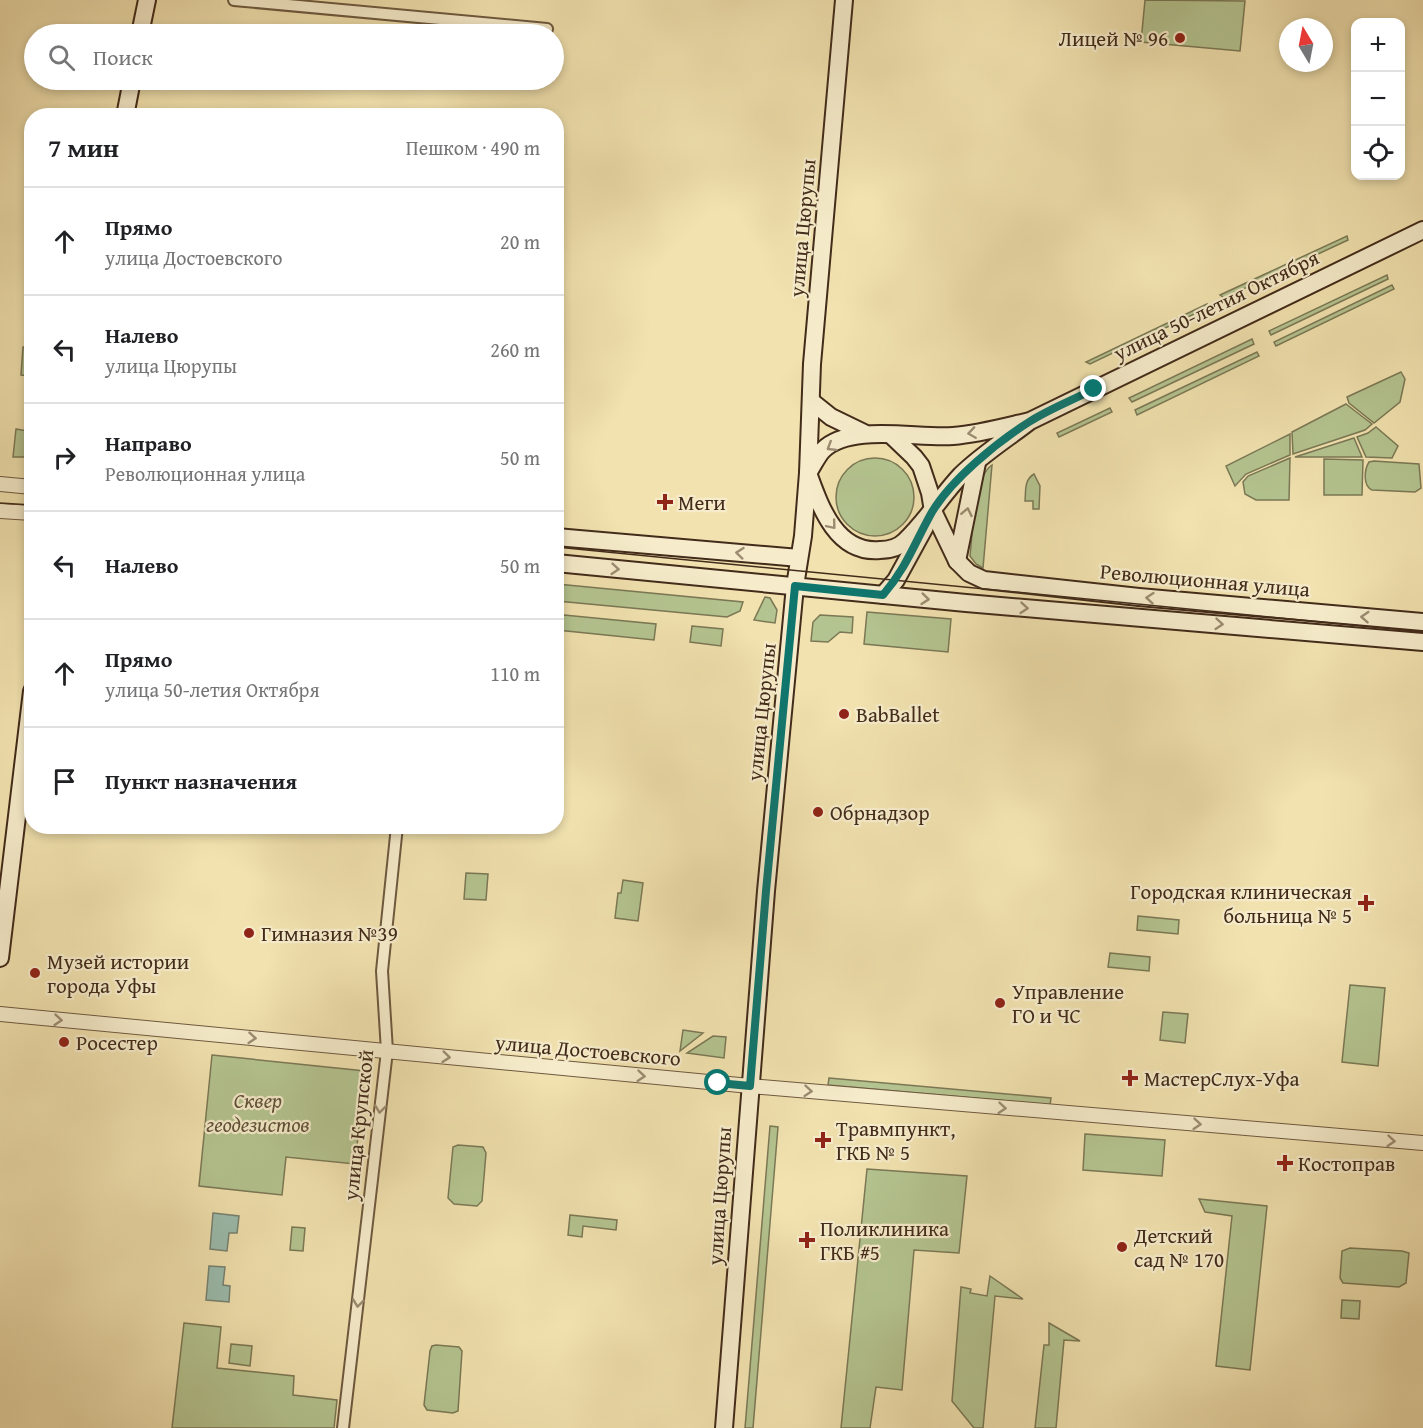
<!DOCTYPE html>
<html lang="ru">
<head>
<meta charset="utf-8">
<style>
  body { margin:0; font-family:"Gentium Book Plus",serif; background:#f2f2f2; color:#202124 }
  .controls { position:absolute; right:18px; top:18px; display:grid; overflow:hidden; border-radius:12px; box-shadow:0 3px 9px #0003 }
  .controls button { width:54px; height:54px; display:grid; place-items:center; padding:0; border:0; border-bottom:2px solid #e0e0e0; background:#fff; color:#202124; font:30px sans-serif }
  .compass { position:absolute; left:1279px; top:18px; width:54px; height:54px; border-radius:50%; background:#fff; box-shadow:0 3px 9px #0003; rotate:350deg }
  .stop { position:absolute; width:18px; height:18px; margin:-14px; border:4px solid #0f766e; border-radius:50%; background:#fff }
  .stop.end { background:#0f766e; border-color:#fff; box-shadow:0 2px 6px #0008 }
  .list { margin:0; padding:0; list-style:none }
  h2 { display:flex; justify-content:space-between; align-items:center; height:78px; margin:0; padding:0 24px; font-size:26px }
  h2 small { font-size:20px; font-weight:400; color:#757577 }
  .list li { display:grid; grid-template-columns:39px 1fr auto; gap:18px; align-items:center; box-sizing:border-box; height:108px; padding:0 24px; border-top:2px solid #e0e0e0 }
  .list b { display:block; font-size:22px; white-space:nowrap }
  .list p { margin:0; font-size:20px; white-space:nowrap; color:#757577 }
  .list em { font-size:20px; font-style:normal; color:#757577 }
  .icon { flex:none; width:33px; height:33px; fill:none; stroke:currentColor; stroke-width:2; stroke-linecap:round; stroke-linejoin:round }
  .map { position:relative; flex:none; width:1423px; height:1428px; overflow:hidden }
  .search { position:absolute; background:#fff; box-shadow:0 3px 9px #0003; left:24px; top:24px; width:540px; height:66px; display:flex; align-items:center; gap:15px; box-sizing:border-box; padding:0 21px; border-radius:33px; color:#757577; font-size:22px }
  .panel { position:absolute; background:#fff; box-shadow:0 3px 9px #0003; left:24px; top:108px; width:540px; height:726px; border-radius:24px }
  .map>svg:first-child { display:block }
</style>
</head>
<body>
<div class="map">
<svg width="1423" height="1428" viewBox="0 0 1423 1428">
  <rect width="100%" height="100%" fill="#f1e2af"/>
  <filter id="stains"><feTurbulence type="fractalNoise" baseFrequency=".00333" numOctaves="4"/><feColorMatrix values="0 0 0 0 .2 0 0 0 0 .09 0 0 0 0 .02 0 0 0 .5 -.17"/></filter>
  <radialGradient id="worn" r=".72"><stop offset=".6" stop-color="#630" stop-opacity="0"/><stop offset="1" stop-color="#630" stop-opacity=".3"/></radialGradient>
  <g fill="#b4c490" stroke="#7b7855" stroke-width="1.5">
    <polygon points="1145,0 1245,1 1240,51 1141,42"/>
    <polygon points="1347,236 1348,240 1224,298 1220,295"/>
    <polygon points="1387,275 1388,279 1271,335 1269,331"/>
    <polygon points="1392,285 1394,289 1276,346 1274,342"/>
    <polygon points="1207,304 1207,308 1090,364 1086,362"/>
    <polygon points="1252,339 1254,344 1132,402 1129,398"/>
    <polygon points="23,347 31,348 31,376 21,375"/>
    <polygon points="1257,352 1259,356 1137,415 1135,410"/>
    <polygon points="1401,372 1405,379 1400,402 1374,423 1349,403 1347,397"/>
    <polygon points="1346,404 1372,424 1365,430 1293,454 1292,432"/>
    <polygon points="1110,408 1112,412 1059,437 1057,433"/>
    <polygon points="1376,427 1398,446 1392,458 1366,457 1357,437 1368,433"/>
    <polygon points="16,429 28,431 25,457 13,457"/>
    <polygon points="1290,434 1290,455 1246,474 1235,486 1226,466"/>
    <polygon points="1354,438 1362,457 1295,457"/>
    <polygon points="1290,458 1289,500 1256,500 1245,494 1243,482 1248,476"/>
    <circle cx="875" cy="497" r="39"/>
    <polygon points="1324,459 1363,460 1362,495 1324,495"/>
    <path d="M1374 461 1419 464 1421 488 1415 492 1372 490C1363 486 1364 470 1369 462Z"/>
    <path d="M992 465 983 568 976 564 970 556C973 532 972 479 992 465Z"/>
    <path d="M1034 474 1040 486 1039 509H1033V501H1025C1026 490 1024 480 1034 474Z"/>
    <polygon points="556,584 557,584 743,602 740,611 727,617 557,601"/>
    <polygon points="765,597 770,598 777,610 775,623 754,620"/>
    <polygon points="867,612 951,619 948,652 864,644"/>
    <polygon points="564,615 656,624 654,640 557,630 557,623"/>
    <polygon points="820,615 853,617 852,633 840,632 828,642 811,641 813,622"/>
    <polygon points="692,626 723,629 721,646 690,642"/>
    <polygon points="466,873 488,874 486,900 464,899"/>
    <polygon points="623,880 643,883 638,921 615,918 618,893 621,893"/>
    <polygon points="1138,916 1179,920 1178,934 1137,930"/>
    <polygon points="1110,953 1150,957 1149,971 1108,967"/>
    <polygon points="1350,985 1385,988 1378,1066 1342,1062"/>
    <polygon points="1163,1012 1188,1014 1185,1043 1160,1040"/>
    <polygon points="683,1030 703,1033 680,1051"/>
    <polygon points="713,1036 726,1037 724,1058 687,1053"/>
    <polygon points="212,1055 365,1071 355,1164 286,1157 282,1195 199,1186"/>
    <polygon points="829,1078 1051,1098 1050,1105 828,1085"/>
    <polygon points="770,1126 778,1127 753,1428 745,1428"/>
    <polygon points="1085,1134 1165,1140 1162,1176 1083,1170"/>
    <polygon points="458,1145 483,1147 486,1153 482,1201 477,1206 454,1204 448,1198 453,1147"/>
    <polygon points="867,1169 967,1176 959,1253 914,1250 902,1390 876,1387 870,1428 841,1428"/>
    <polygon points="1199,1199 1267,1206 1250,1370 1216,1366 1232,1216 1205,1212"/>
    <polygon points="570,1215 617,1220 616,1230 583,1226 582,1237 568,1235"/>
    <polygon points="292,1227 305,1228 303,1251 290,1250"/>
    <polygon points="1350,1248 1402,1251 1409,1253 1406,1283 1399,1287 1343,1283 1340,1278 1342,1251"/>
    <polygon points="990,1276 1023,1299 995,1296 983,1428 974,1428 952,1401 961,1287 971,1289 970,1293 987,1296"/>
    <polygon points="1342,1300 1360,1301 1359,1319 1341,1318"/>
    <polygon points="184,1323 221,1327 217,1368 294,1376 293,1395 337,1400 334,1428 172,1428"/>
    <polygon points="1049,1323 1080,1341 1064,1340 1056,1428 1035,1428 1044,1345 1049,1345"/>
    <polygon points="231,1344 252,1346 250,1366 229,1363"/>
    <polygon points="436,1345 459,1347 462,1351 458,1411 453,1413 427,1410 424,1405 430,1351 432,1346"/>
  </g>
  <g fill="#9bbdae" stroke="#778373" stroke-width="1.5">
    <polygon points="213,1213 239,1216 237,1233 229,1233 227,1251 210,1249"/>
    <polygon points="209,1266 225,1267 223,1285 230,1286 229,1302 206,1300"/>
  </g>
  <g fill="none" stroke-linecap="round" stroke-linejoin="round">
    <defs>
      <g id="minor">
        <polyline points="234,0 547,29"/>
        <polyline points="343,1428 387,1051 382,971 397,826"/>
      </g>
      <g id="tertiary">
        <polyline points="0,484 32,487"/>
        <polyline points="0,511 32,513"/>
        <polyline points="0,1014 750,1086 1423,1143"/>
      </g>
      <g id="secondary">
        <polyline points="140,34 147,0"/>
        <polyline points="125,116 132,80"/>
        <polyline points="811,401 831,417 864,433"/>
        <path d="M1030 421C1008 438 980 456 961 475 943 494 926 521 905 541 899 547 889 550 880 550 836 554 820 506 808 473 813 466 817 456 823 450 850 423 918 439 953 436 979 434 1004 427 1030 421L1423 230"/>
        <polyline points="892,436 914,457 921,466 930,493 933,511 957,561 969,573 984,580 1139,597 1423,622"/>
        <polyline points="556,537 799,558"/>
        <polyline points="957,561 977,463"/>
        <polyline points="556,563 966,603 1423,642"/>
        <polyline points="883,595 896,580 925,527"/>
        <polyline points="0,958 32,691"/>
        <polyline points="724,1428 766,891 795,586 803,536 808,473 812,364 844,0"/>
      </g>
    </defs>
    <use href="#minor" stroke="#6e593f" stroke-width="14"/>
    <use href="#tertiary" stroke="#6e593f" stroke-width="16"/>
    <use href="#secondary" stroke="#422b1a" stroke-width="20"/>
    <use href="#minor" stroke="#f6eccb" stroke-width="10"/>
    <use href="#tertiary" stroke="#f6eccb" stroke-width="14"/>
    <use href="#secondary" stroke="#f6eccb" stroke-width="16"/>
    <g stroke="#422b1a" stroke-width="1.5">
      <polyline points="0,503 32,505"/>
      <polyline points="556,547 1423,632"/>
    </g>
  </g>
  <defs><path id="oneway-chevron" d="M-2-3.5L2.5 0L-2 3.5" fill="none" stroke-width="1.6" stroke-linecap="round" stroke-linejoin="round" transform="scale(1.5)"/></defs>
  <g stroke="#9c8c72">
    <use href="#oneway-chevron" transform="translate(972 433) rotate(172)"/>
    <use href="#oneway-chevron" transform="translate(831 447) rotate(148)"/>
    <use href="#oneway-chevron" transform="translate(967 512) rotate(-78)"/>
    <use href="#oneway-chevron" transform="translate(832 525) rotate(50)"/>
    <use href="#oneway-chevron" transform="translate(740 553) rotate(-174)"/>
    <use href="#oneway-chevron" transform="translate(615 569) rotate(5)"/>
    <use href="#oneway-chevron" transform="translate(1150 598) rotate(-175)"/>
    <use href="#oneway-chevron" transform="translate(925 599) rotate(6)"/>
    <use href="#oneway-chevron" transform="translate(1024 608) rotate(5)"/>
    <use href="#oneway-chevron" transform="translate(1365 617) rotate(-176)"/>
    <use href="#oneway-chevron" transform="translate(1219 624) rotate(5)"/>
    <use href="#oneway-chevron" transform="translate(58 1020) rotate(5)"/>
    <use href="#oneway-chevron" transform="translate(252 1038) rotate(5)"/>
    <use href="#oneway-chevron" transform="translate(446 1057) rotate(6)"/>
    <use href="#oneway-chevron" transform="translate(641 1076) rotate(5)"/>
    <use href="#oneway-chevron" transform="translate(808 1091) rotate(5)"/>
    <use href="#oneway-chevron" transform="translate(1002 1108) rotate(5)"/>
    <use href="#oneway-chevron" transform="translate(380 1109) rotate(97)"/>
    <use href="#oneway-chevron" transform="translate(1197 1124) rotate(5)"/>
    <use href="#oneway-chevron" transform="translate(1391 1141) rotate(5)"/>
    <use href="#oneway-chevron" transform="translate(358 1303) rotate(97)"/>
  </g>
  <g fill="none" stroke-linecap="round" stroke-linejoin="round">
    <path stroke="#0f766e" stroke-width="8" d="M718 1083 750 1086 766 891 795 586 883 595C907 567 915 542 932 512 952 479 996 443 1029 422 1049 409 1073 400 1094 389"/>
  </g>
  <g fill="#8f2418" stroke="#f6eccb" stroke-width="2">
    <circle cx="1180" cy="38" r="6"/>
    <path d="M662 493h6v6h6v6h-6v6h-6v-6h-6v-6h6z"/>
    <circle cx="844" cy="714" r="6"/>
    <circle cx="818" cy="812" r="6"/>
    <path d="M1363 894h6v6h6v6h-6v6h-6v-6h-6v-6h6z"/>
    <circle cx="249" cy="933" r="6"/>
    <circle cx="35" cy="973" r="6"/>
    <circle cx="1000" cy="1003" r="6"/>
    <circle cx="64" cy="1042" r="6"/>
    <path d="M1127 1069h6v6h6v6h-6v6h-6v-6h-6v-6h6z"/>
    <path d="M820 1131h6v6h6v6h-6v6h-6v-6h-6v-6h6z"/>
    <path d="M1282 1154h6v6h6v6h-6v6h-6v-6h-6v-6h6z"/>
    <path d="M804 1231h6v6h6v6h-6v6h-6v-6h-6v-6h6z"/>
    <circle cx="1122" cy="1247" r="6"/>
  </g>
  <g text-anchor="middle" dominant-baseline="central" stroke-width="4.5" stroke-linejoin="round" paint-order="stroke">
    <g font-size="21" fill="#422b1a" stroke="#f6eccb" text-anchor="start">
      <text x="1168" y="38" text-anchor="end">Лицей № 96</text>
      <text x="678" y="502">Меги</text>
      <text x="856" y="714">BabBallet</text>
      <text x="830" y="812">Обрнадзор</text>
      <text x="1352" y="891" text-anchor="end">Городская клиническая<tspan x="1352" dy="24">больница № 5</tspan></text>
      <text x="261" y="933">Гимназия №39</text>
      <text x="47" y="961">Музей истории<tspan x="47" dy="24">города Уфы</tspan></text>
      <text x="1012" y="991">Управление<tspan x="1012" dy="24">ГО и ЧС</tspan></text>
      <text x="76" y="1042">Росестер</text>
      <text x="1144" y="1078">МастерСлух-Уфа</text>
      <text x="836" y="1128">Травмпункт,<tspan x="836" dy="24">ГКБ № 5</tspan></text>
      <text x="1298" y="1163">Костоправ</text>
      <text x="820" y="1228">Поликлиника<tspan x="820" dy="24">ГКБ #5</tspan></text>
      <text x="1134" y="1235">Детский<tspan x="1134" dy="24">сад № 170</tspan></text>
    </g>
    <g font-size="21" fill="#422b1a" stroke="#f6eccb">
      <text transform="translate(802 228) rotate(-85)">улица Цюрупы</text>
      <text transform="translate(1216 305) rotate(-26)">улица 50-летия Октября</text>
      <text transform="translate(1205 580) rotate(5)">Революционная улица</text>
      <text transform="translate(761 712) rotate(-84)">улица Цюрупы</text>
      <text transform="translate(588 1050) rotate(5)">улица Достоевского</text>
      <text transform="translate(358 1125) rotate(-84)">улица Крупской</text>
      <text transform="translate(719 1196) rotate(-86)">улица Цюрупы</text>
    </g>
    <g font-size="21" font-style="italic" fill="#5e5138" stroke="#f6eccb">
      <text x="258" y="1100">Сквер<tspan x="258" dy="24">геодезистов</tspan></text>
    </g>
  </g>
  <rect width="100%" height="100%" filter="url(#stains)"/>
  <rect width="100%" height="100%" fill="url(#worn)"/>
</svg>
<div class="controls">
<button>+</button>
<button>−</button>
<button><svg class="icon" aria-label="locate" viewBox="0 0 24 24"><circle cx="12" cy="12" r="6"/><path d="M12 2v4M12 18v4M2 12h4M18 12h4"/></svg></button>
</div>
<svg class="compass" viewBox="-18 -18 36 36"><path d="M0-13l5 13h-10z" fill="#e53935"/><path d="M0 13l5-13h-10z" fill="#757577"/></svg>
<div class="stop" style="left:718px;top:1083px"></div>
<div class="stop end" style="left:1094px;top:389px"></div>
<div class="search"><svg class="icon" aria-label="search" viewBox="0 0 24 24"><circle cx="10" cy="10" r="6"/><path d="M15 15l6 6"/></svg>Поиск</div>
<section class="panel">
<h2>7 мин<small>Пешком · 490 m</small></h2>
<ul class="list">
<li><svg class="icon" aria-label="ahead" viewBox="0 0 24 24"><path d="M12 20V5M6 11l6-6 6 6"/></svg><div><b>Прямо</b><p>улица Достоевского</p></div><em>20 m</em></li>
<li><svg class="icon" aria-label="left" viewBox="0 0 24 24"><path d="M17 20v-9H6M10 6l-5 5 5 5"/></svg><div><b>Налево</b><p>улица Цюрупы</p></div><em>260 m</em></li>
<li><svg class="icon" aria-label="right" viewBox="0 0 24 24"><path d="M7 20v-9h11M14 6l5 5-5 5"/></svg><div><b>Направо</b><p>Революционная улица</p></div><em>50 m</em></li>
<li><svg class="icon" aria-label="left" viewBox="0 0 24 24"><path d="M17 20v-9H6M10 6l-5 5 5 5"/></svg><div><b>Налево</b></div><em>50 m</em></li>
<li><svg class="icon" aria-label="ahead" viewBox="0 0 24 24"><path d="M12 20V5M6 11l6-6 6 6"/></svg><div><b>Прямо</b><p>улица 50-летия Октября</p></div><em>110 m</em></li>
<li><svg class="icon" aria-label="arrive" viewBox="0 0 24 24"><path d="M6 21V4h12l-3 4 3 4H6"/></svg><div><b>Пункт назначения</b></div></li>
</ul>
</section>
</div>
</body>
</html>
